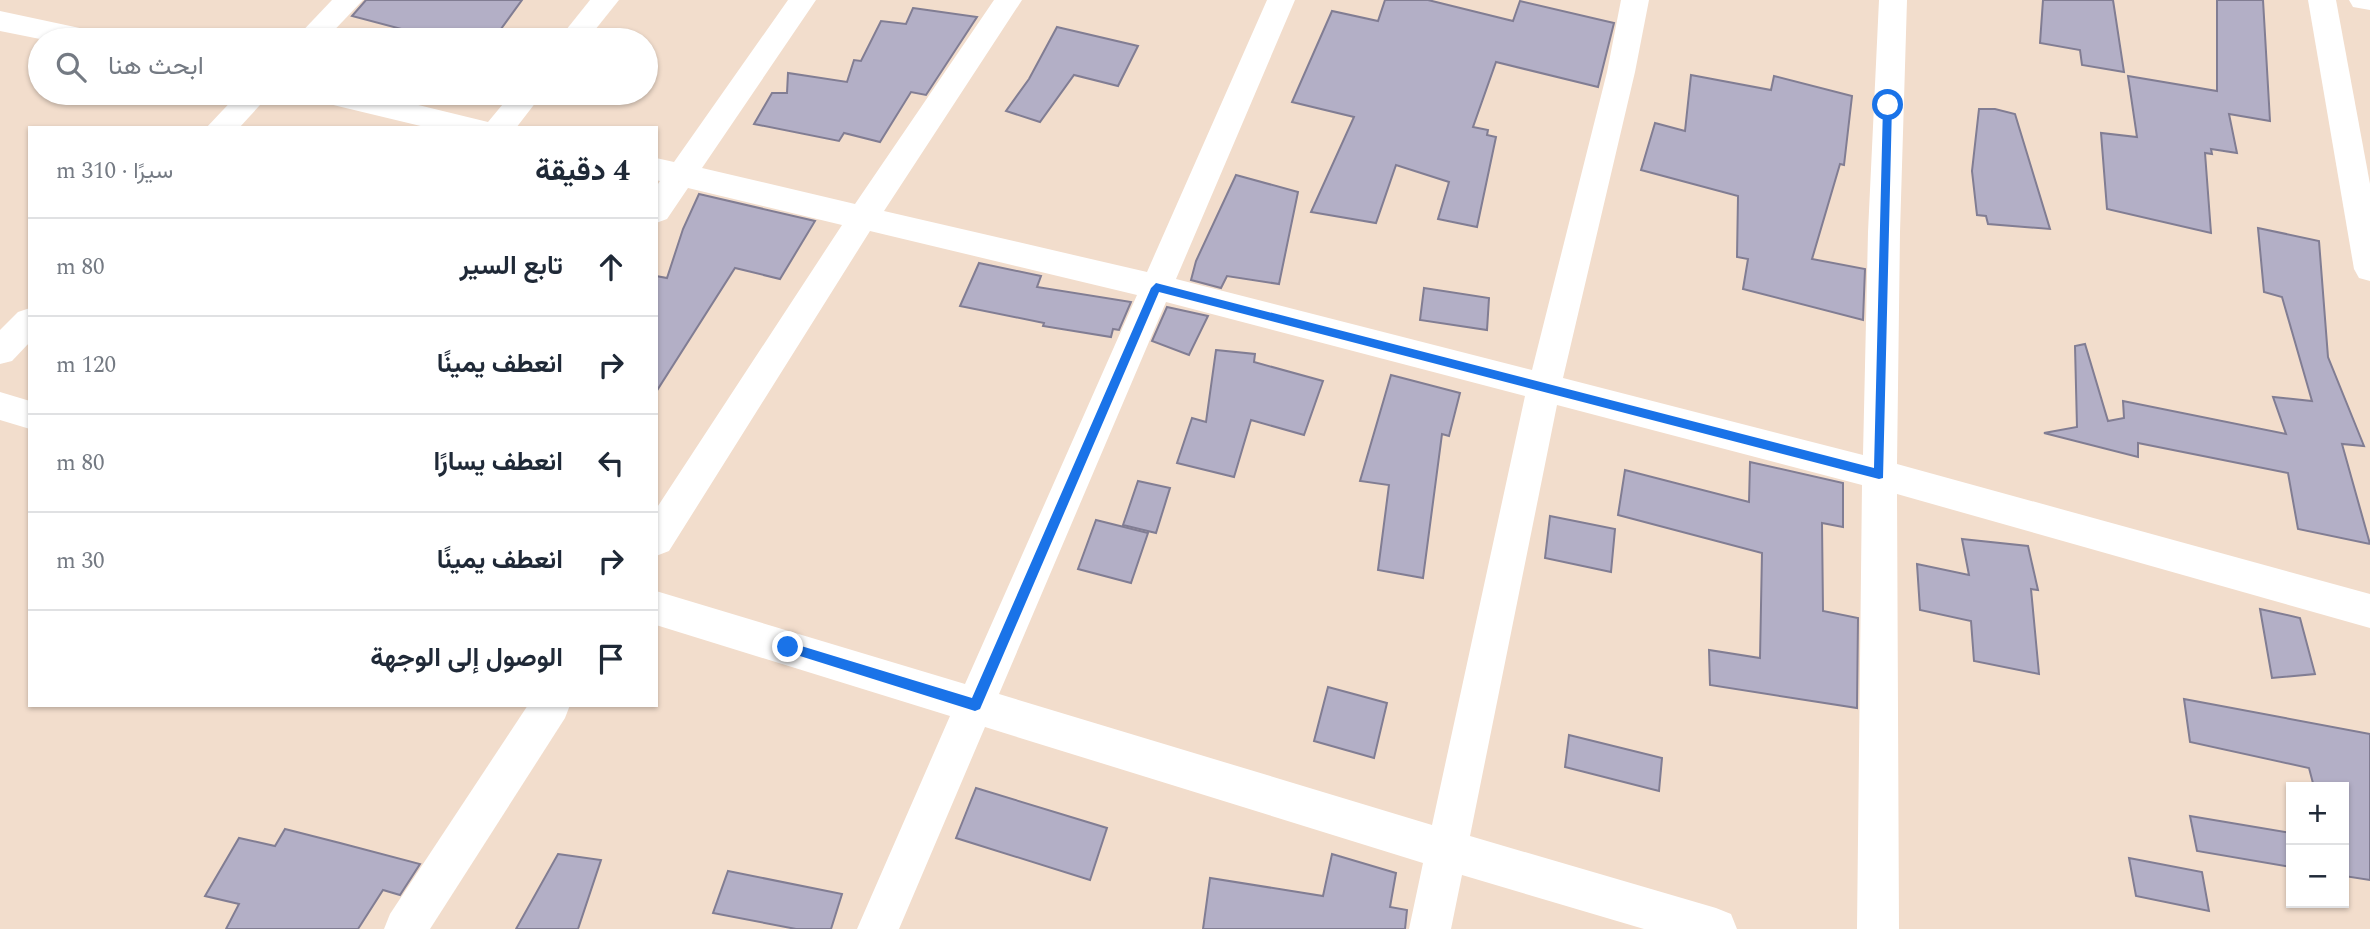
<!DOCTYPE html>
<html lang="ar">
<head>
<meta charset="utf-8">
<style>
  body { margin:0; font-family:Spectral,Vazirmatn,serif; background:#f2f2f3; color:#1f2937; direction:rtl }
  .controls { position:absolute; right:21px; bottom:21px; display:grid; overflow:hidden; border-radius:0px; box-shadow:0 2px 5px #0004 }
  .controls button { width:63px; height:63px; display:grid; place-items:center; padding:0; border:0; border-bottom:2px solid #e0e1e3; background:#fff; color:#1f2937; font:35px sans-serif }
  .stop { position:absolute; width:21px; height:21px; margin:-16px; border:5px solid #1a73e8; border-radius:50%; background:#fff }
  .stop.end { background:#1a73e8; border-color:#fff; box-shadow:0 2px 7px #0008 }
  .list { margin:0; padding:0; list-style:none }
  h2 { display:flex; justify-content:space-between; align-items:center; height:91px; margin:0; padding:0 28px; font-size:30px }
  h2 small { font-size:23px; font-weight:400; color:#747a83 }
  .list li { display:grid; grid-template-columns:46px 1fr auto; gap:21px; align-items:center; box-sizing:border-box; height:98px; padding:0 28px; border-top:2px solid #e0e1e3 }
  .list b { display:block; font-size:26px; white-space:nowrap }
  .list em { font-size:23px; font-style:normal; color:#747a83 }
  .icon { flex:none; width:38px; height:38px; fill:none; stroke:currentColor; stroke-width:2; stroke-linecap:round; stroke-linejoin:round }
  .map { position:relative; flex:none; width:2370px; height:929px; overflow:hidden; direction:ltr }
  .search { position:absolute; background:#fff; box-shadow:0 2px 5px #0004; left:28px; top:28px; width:630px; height:77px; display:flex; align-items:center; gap:18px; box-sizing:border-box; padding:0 24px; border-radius:38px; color:#747a83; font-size:26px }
  .panel { position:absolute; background:#fff; box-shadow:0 2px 5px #0004; left:28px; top:126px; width:630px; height:581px; border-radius:0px; direction:rtl }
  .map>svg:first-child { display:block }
</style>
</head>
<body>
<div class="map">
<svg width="2370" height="929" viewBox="0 0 2370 929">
  <rect width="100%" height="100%" fill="#f2ddcc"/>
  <g fill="#b3afc6" stroke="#817d93" stroke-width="2">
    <polygon points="366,0 522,0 493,40 443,40 352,16"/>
    <polygon points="1385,0 1428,0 1513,21 1520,1 1614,23 1598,87 1496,62 1473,127 1488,130 1487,135 1496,137 1477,227 1438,219 1449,182 1396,165 1376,223 1311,212 1354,117 1292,102 1332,11 1378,21"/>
    <polygon points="2043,0 2113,0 2124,72 2082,65 2080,50 2040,43"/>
    <polygon points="2217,0 2263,0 2270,121 2229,114 2237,153 2211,149 2212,154 2205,153 2211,233 2107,209 2101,133 2137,137 2128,76 2217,91"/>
    <polygon points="913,8 977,17 926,95 911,92 880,142 844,133 839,141 754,124 772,93 787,93 788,73 847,82 854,60 861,61 881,21 906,24"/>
    <polygon points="1057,27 1138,46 1118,86 1074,75 1040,122 1006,111 1029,79"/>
    <polygon points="1691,75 1771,90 1774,76 1852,96 1844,165 1840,164 1812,259 1865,269 1863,320 1743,289 1748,259 1737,257 1738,196 1641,170 1655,123 1685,131"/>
    <polygon points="1979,109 1995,109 2015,114 2050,229 1988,224 1986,216 1977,215 1972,171"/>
    <polygon points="1236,175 1298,192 1279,284 1227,276 1221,288 1191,280 1196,261"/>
    <polygon points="699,194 815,221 780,279 735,268 656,392 656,276 667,278 683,229"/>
    <polygon points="2258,228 2319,241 2328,357 2364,446 2342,444 2370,544 2298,529 2288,473 2138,443 2138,457 2044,433 2077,427 2075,346 2085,344 2108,421 2124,418 2123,401 2286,434 2273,397 2312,401 2282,297 2264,292"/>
    <polygon points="979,263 1041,276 1037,287 1131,302 1119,330 1113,329 1111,337 1043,326 1044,323 960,306"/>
    <polygon points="1424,288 1489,298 1487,330 1420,320"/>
    <polygon points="1167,307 1208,316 1189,355 1152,341"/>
    <polygon points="1216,350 1255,354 1254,362 1323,381 1304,435 1251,420 1234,477 1177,463 1192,418 1206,422"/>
    <polygon points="1391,375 1460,393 1449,436 1442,434 1423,578 1378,570 1389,485 1360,481"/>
    <polygon points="1750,462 1843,483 1843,527 1822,523 1823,611 1858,618 1857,708 1710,685 1709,650 1760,658 1762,553 1618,515 1625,470 1749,502"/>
    <polygon points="1138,481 1170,488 1156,533 1123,525"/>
    <polygon points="1550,516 1615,529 1611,572 1545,558"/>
    <polygon points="1096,520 1148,533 1131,583 1078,569"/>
    <polygon points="1962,539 2028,546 2038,590 2031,589 2039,674 1974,661 1971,621 1920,610 1917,564 1969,575"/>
    <polygon points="2260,609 2300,618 2315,674 2272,678"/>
    <polygon points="1328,687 1387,703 1374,758 1314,741"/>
    <polygon points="2184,699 2370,734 2370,880 2344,876 2344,787 2314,787 2309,768 2190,742"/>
    <polygon points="1569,735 1662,758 1659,791 1565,767"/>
    <polygon points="976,788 1107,828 1090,880 956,838"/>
    <polygon points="2190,816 2291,833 2291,867 2197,851"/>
    <polygon points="285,829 340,843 420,864 400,895 383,890 358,929 226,929 239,904 205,896 239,838 275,846"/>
    <polygon points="558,854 601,860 578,929 516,929"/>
    <polygon points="1332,854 1396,873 1390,907 1407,910 1405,929 1203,929 1210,878 1323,896"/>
    <polygon points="2129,858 2202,872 2209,911 2136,896"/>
    <polygon points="728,871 842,894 831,929 796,929 713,913"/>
  </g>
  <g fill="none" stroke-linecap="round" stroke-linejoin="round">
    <g fill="#fff" fill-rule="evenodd">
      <polygon points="332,0 363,0 325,40 294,40"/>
      <polygon points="590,0 619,0 587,40 558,40"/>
      <path d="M788 0H816L702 168 855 204 994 0H1022L884 211 1147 272 1267 0H1295L1176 279 1532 370 1607 72 1621 0H1649L1635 72 1563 378 1863 455 1868 232 1879 0H1907L1900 232 1897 464 2370 594V628L1897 494 1899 929H1857L1862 485 1557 405 1470 836 1716 908 1731 914 1737 929H1644L1462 875 1451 929H1409L1423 863 985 727 899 929H857L950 716 656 625V591L965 684 1137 295 870 231 669 551 656 556V509L842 225 688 188 667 219 656 223V187L660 181 656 180V158L674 162ZM1166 302 1525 396 1432 825 999 694Z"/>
      <polygon points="2308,0 2336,0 2370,184 2370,281 2359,278 2354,269"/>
      <polygon points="2349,0 2370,0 2370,10 2353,7"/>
      <polygon points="0,11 89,30 99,33 103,40 45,40 0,31"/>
      <polygon points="239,93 271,93 239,128 206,128"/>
      <polygon points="310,93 369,93 488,122 512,93 543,93 516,128 429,128 325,103 315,100"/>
      <polygon points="30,308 30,342 12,361 0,364 0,330 18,312"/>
      <polygon points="0,392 30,401 30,429 0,420"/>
      <polygon points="528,705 570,705 565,718 430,929 384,929 390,914"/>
    </g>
  </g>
  <polygon fill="#1a73e8" points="1888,102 1892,105 1883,478 1879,479 1159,292 980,709 975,711 784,651 784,643 788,642 972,698 1151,288 1156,283 1874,468 1883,105"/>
</svg>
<div class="controls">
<button>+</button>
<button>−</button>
</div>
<div class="stop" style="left:1888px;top:105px"></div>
<div class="stop end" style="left:788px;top:647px"></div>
<div class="search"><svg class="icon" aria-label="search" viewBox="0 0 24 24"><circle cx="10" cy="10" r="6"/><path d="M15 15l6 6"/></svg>ابحث هنا</div>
<section class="panel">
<h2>4 دقيقة<small>سيرًا · 310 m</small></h2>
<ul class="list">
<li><svg class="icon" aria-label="ahead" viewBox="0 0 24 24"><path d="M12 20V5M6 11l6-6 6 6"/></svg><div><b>تابع السير</b></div><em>80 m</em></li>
<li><svg class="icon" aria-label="right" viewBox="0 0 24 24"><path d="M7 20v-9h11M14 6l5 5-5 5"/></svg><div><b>انعطف يمينًا</b></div><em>120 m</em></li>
<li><svg class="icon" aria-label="left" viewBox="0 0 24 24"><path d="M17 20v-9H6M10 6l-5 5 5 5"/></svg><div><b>انعطف يسارًا</b></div><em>80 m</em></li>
<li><svg class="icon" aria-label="right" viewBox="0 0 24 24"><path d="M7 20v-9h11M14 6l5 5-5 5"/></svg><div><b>انعطف يمينًا</b></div><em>30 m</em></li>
<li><svg class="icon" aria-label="arrive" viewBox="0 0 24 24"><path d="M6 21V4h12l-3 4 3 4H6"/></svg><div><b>الوصول إلى الوجهة</b></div></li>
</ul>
</section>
</div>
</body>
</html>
